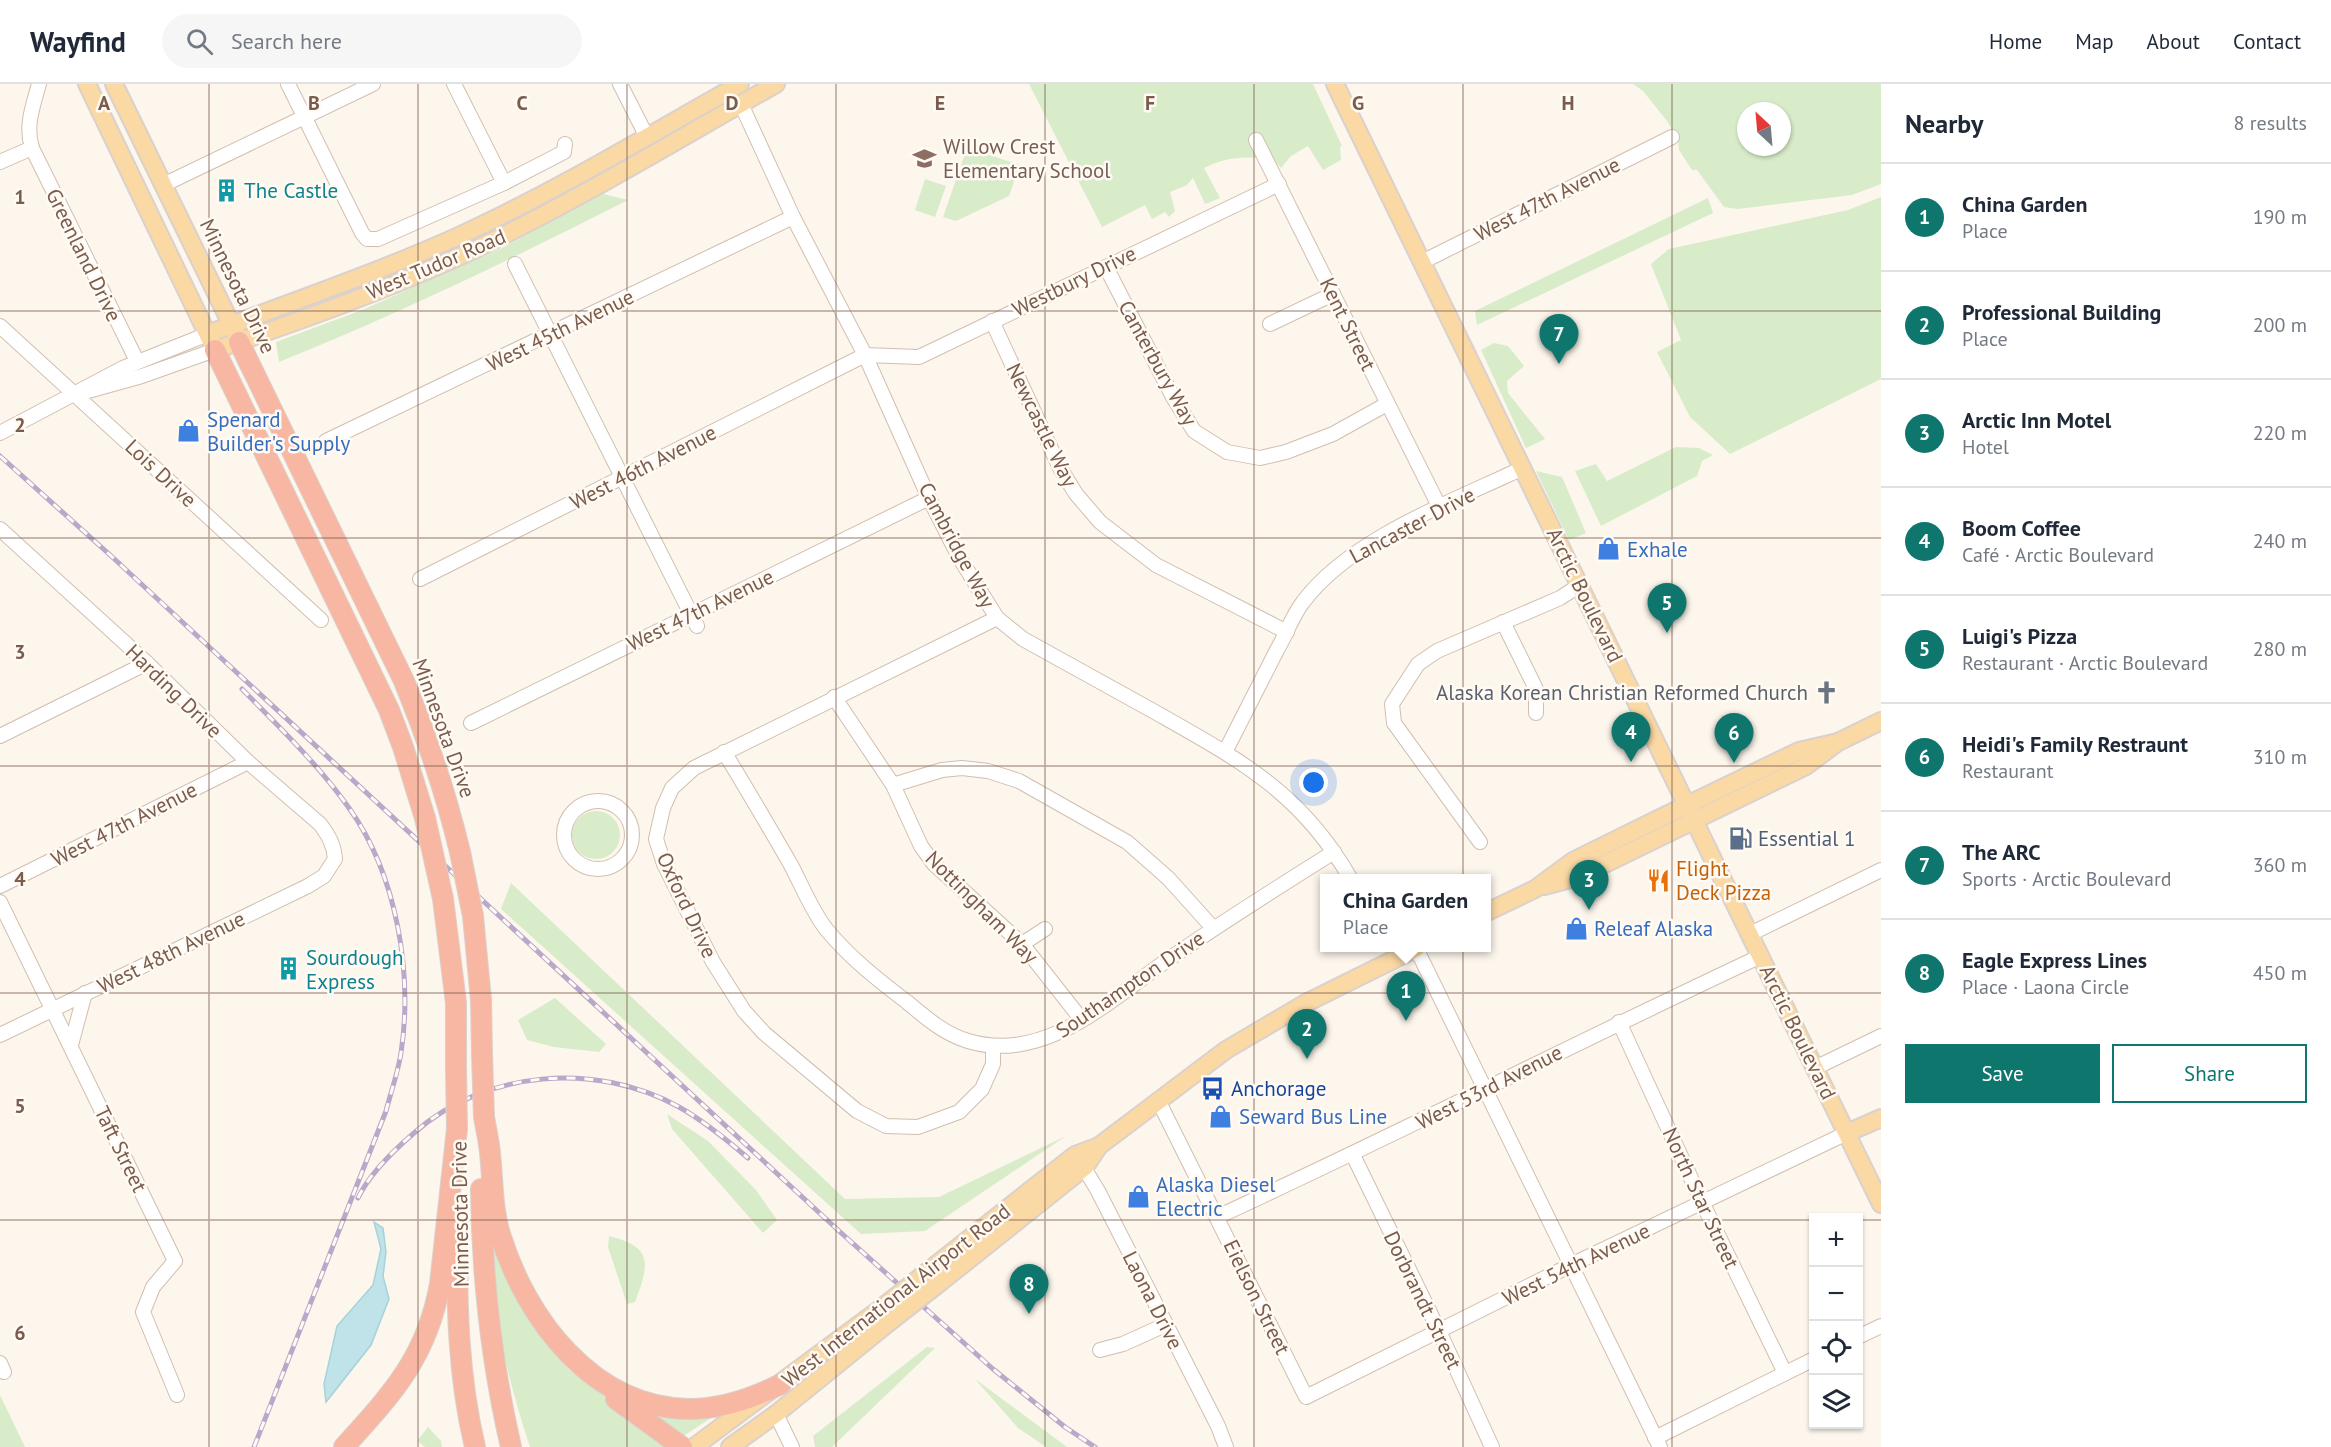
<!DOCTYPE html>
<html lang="en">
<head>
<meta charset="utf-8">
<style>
  body { margin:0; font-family:"PT Sans",sans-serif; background:#f6f6f7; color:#1f2937 }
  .controls { position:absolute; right:18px; bottom:18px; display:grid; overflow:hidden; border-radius:0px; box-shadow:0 2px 4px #0004 }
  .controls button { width:54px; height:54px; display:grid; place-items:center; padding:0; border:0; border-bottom:2px solid #e0e1e3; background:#fff; color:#1f2937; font:30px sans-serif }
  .compass { position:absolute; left:1737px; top:18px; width:54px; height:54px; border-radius:50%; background:#fff; box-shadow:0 2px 4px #0004; rotate:334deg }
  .you { position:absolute; left:1314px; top:699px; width:21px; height:21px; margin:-15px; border:4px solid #fff; border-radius:50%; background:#1a73e8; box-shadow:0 0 0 9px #1a73e833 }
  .badge { display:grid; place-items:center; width:39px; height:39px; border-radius:50%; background:#0f766e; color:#fff; font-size:20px; font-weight:700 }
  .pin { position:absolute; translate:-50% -50px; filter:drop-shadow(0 2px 3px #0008) }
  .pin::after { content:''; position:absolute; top:32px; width:21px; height:18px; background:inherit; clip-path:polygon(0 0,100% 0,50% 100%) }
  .popup { position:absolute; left:1320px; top:790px; width:171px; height:78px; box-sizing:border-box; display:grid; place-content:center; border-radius:0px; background:#fff; filter:drop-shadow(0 2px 4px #0005); font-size:20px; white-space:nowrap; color:#747a83 }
  .popup b { font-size:22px; color:#1f2937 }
  .popup::after { content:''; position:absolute; left:50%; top:100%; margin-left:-12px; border:12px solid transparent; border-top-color:#fff }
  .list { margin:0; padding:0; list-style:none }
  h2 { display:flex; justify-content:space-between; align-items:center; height:78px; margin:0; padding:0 24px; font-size:26px }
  h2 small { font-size:20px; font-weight:400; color:#747a83 }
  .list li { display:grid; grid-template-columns:39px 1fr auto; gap:18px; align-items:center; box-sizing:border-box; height:108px; padding:0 24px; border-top:2px solid #e0e1e3 }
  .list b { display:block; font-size:22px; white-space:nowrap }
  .list p { margin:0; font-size:20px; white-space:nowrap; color:#747a83 }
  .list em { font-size:20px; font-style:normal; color:#747a83 }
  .actions { display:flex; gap:12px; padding:18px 24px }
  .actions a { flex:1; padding:14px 0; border:2px solid #0f766e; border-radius:0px; text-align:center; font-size:21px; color:#0f766e }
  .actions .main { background:#0f766e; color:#fff }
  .icon { flex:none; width:33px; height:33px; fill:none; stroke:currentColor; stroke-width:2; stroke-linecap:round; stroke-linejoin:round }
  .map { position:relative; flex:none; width:1881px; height:1363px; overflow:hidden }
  header { display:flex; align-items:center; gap:36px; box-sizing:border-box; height:84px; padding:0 30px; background:#fff; border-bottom:2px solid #e0e1e3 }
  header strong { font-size:28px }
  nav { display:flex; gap:33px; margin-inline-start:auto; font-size:21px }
  .search { width:420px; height:54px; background:#f6f6f7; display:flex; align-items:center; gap:15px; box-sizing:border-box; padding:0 21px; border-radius:33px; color:#747a83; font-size:22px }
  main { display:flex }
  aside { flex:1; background:#fff }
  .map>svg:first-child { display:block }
</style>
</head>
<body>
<header>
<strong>Wayfind</strong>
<div class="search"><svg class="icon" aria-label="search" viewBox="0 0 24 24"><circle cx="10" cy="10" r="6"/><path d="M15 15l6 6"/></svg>Search here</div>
<nav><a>Home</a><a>Map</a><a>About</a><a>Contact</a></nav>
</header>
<main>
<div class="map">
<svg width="1881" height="1363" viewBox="0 0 1881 1363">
  <rect width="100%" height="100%" fill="#fdf6ec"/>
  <g fill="#d8ecc9" fill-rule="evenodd">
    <path d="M1029 0H1313L1342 62 1340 63 1341 76 1323 86 1308 62 1291 72 1281 84 1274 76 1262 83 1257 74C1238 72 1220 76 1204 84L1220 114 1205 120 1193 94 1187 101 1170 108 1175 127 1169 133 1165 128 1152 135 1145 121 1102 143Z"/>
    <path d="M1633 0H1881V100L1852 111 1738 125 1724 123 1697 86H1692L1679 66 1678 56 1667 37 1643 7ZM1746 27H1782V63H1746Z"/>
    <polygon points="967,64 1020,81 1009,112 956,137 943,133"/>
    <polygon points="925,95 946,102 935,133 915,126"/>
    <path d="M603 110 628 116C514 174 398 230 279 278L276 258 362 226 502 164Z"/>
    <polygon points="1881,113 1881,295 1730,370 1690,333 1657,268 1681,256 1651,180 1669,165 1848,126"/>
    <polygon points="1708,114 1713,129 1477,241 1475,227"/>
    <polygon points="1494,259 1508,262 1524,282 1507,297 1508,309 1545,355 1526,364 1481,266"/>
    <polygon points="1676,363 1699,364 1713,371 1702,377 1697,392 1601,442 1575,387 1596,380 1607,397"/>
    <polygon points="1536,387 1562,393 1586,449 1569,456"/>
    <circle cx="596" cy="751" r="24"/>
    <polygon points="511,799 845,1115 939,1113 1066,1052 925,1147 861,1150 501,825"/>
    <polygon points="555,914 606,960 599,968 554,963 527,956 518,936"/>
    <polygon points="667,1030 708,1057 756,1106 777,1136 763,1149 672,1045"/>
    <path d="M492 1143 542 1248 568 1285 633 1333 668 1363H530C512 1309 497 1251 493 1194 492 1177 493 1160 492 1143Z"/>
    <path d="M609 1152C654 1163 649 1181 635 1218L627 1220 608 1163Z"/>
    <polygon points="927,1263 935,1264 832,1363 815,1363 813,1352"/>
    <polygon points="975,1295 1067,1363 1046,1363 1018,1344"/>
    <polygon points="0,1311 25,1363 0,1363"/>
    <polygon points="637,1321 717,1330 682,1353"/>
    <polygon points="428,1343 441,1357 442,1363 425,1363 417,1357"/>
  </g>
  <polygon fill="#bfe3e8" stroke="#a5d3da" stroke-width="1.5" points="374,1138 383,1144 386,1168 383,1192 389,1215 371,1261 326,1318 324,1300 337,1242 373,1201 381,1165"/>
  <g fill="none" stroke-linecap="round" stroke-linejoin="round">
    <defs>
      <g id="minor">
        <polyline points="288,0 362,149 367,155 378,155 504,99 564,68 565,60"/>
        <polyline points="454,0 504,99"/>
        <polyline points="620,0 647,53"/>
        <path d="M741 20 793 133 865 271 929 414 959 473 997 534 1023 555C1067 579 1111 604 1155 628 1238 675 1301 708 1350 794"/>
        <polyline points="1256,56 1440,424"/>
        <polyline points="32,64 137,277"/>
        <path d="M0 78 32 64C25 42 33 22 39 0"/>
        <polyline points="163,101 373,0"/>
        <polyline points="1422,178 1672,53"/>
        <polyline points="515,180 697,542"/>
        <polyline points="1106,183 1173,313 1194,347 1227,368 1260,374 1286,368 1333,350 1387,320"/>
        <polyline points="992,237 1060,384 1076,410 1100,438 1156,481 1287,548"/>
        <polyline points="1270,240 1333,210"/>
        <polyline points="0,242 321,536"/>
        <polyline points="88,307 142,292 215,266"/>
        <polyline points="0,349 123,284 208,250"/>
        <polyline points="326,357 793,133"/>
        <path d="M0 445 147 579 248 678 320 740C329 752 334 761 335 775L324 792 308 802 0 951"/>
        <polyline points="420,495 865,271 919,273 1279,100"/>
        <polyline points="1503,538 1536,605 1536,629"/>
        <polyline points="834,613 893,701 921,762 934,780 1022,860 1082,936"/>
        <polyline points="471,639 929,414"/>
        <polyline points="0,652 147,579"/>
        <path d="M724 668C747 705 769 743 791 781 802 802 812 827 826 845 849 873 878 896 907 918 925 933 944 950 968 957 1044 980 1109 917 1166 877 1221 839 1278 803 1334 768"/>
        <path d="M1225 668C1242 634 1260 600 1277 566 1286 551 1292 532 1303 518 1350 455 1453 417 1523 384"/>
        <polyline points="893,701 942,686 962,684 988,687 1019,697 1127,758 1168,794 1213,844"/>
        <circle cx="598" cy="751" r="34"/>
        <polyline points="1480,758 1394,639 1392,620 1418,580 1437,567 1560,514 1580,501"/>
        <polyline points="0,802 248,678"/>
        <polyline points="0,818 175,1177 153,1203 143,1228 177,1311"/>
        <polyline points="1750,850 1881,786"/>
        <polyline points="1022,860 1045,845"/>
        <polyline points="1416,864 1660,1363"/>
        <polyline points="1619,938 1702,1118 1785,1289"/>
        <polyline points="71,961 85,909"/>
        <polyline points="993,962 993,980 982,1005 959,1028 918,1043 886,1042 857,1027 764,949 744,927 713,878 664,780 656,755 663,724 672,704 694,684 997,534"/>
        <polyline points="1815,984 1881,952"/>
        <polyline points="1158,1016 1306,1313 1569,1182 1847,1049"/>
        <polyline points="1353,1071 1439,1247 1492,1363"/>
        <polyline points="1080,1077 1098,1107 1218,1342 1226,1363"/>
        <path d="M1217 1133C1400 1049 1579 957 1761 872"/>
        <polyline points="1858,1253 1881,1242"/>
        <polyline points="1100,1266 1123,1260 1165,1241"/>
        <polyline points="0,1279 4,1288"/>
        <polyline points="776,1330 792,1363"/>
        <polyline points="1655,1354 1814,1275"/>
      </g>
      <g id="major">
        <path d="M87 0 215 266C299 237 384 207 465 170 572 120 673 58 776 0"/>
        <polyline points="114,0 236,250"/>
        <polyline points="1335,0 1881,1120"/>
        <path d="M208 250C293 217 380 188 463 150 558 106 649 51 740 0"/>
        <polyline points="1544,802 1578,793 1695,736 1806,682 1838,658 1881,637"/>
        <polyline points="1487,828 1535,805 1573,777 1656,736 1799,667 1838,658"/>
        <polyline points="1847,1049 1881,1034"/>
        <polyline points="928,1187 1075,1071 1099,1062"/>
        <polyline points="942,1197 1085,1083 1099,1062 1226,966 1304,920 1417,864"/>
        <polyline points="694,1363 880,1225"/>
        <polyline points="730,1363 776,1330 892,1236"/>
      </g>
      <g id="highway">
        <path d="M239 258 404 597C427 653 446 710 460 768"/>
        <polyline points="215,266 389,626 403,663 425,734"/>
        <polyline points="443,815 456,919 456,986"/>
        <polyline points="473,832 481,916 482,970"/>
        <path d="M484 1033C486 1045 489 1057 490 1069 493 1096 492 1124 500 1150 526 1235 593 1324 689 1325 720 1325 753 1314 781 1300"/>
        <path d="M481 1105C482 1193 491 1277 511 1363"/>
        <path d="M458 1144C456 1217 458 1292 475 1363"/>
        <polyline points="616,1315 682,1363"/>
        <path d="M344 1363C392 1310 427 1273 440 1200L457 1045"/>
      </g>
    </defs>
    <use href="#minor" stroke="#d1beb0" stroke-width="16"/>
    <use href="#major" stroke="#dad1cd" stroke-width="20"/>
    <use href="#highway" stroke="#dad1cd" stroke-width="22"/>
    <use href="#minor" stroke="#fff" stroke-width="14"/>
    <use href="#major" stroke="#fbd9a5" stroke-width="16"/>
    <use href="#highway" stroke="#f7b7a3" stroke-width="20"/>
    <defs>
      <g id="rail">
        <polyline points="0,372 109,470 839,1147 993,1285 1065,1343 1095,1363"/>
        <path d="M242 605C279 643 318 680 349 724 397 791 413 889 401 969 398 988 391 1008 386 1027L254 1363"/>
        <path d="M358 1114C370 1089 393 1067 414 1049 485 986 596 977 679 1023 704 1037 727 1056 748 1074"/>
      </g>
    </defs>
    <use href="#rail" stroke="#b9a8c9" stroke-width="5"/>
    <use href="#rail" stroke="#fffaf3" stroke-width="3" stroke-dasharray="9" stroke-linecap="butt"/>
    <defs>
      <g id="major-bridge">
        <polyline points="880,1225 928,1187"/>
        <polyline points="892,1236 942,1197"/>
      </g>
      <g id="highway-bridge">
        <polyline points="425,734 443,815"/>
        <polyline points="460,768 473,832"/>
        <polyline points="482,970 484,1033"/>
        <polyline points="456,986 457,1045"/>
      </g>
    </defs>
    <use href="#major-bridge" stroke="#dad1cd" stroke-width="20" stroke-linecap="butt"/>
    <use href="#highway-bridge" stroke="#dad1cd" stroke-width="22" stroke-linecap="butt"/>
    <use href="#major-bridge" stroke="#fbd9a5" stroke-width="16"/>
    <use href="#highway-bridge" stroke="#f7b7a3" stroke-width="20"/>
  </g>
  <path fill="none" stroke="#7a5c4d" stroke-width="1.5" stroke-opacity="0.55" d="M209 0V1363M418 0V1363M627 0V1363M836 0V1363M1045 0V1363M1254 0V1363M1463 0V1363M1672 0V1363M0 227H1881M0 454H1881M0 682H1881M0 909H1881M0 1136H1814M1858 1136H1881"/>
  <defs>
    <symbol id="school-bare" viewBox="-9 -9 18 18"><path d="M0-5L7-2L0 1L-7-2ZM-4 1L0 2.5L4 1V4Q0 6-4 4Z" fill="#8d6e63" stroke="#fffaf3" stroke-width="2.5" paint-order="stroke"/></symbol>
    <symbol id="building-bare" viewBox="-9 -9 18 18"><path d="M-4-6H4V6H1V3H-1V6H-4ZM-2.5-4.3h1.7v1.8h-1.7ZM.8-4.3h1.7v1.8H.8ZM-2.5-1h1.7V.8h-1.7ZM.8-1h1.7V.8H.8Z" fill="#0f9aa8" stroke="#fffaf3" stroke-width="2.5" paint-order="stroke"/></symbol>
    <symbol id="shop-bare" viewBox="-9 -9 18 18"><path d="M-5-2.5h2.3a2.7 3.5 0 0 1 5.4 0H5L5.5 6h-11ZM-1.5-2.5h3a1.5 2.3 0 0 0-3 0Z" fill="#3f7fe0" stroke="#fffaf3" stroke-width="2.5" paint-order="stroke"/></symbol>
    <symbol id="church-bare" viewBox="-9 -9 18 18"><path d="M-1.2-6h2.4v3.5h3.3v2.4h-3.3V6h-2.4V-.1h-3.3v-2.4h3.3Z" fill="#6b7280" stroke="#fffaf3" stroke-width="2.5" paint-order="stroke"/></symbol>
    <symbol id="fuel-bare" viewBox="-9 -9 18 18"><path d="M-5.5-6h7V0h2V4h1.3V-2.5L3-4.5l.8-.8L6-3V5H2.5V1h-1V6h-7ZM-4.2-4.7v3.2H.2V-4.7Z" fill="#5c6f8a" stroke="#fffaf3" stroke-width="2.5" paint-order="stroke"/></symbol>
    <symbol id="restaurant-bare" viewBox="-9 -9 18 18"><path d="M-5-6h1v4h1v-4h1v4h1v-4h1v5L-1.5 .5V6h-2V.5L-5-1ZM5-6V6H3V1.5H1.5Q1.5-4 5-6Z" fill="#e8710a" stroke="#fffaf3" stroke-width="2.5" paint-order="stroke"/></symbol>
    <symbol id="bus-bare" viewBox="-9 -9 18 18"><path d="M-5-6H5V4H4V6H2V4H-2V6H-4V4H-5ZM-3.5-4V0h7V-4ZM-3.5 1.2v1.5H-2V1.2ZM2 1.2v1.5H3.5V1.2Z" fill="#1a4fb4" stroke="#fffaf3" stroke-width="2.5" paint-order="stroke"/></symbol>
  </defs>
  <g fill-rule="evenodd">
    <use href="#school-bare" x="908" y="58" width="33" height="33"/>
    <use href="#building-bare" x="210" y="90" width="33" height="33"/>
    <use href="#shop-bare" x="172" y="330" width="33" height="33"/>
    <use href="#shop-bare" x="1592" y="448" width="33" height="33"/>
    <use href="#church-bare" x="1810" y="592" width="33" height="33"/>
    <use href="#fuel-bare" x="1724" y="738" width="33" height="33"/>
    <use href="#restaurant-bare" x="1642" y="780" width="33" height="33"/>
    <use href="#shop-bare" x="1560" y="828" width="33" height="33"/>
    <use href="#building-bare" x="272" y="868" width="33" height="33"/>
    <use href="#bus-bare" x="1196" y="988" width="33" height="33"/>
    <use href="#shop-bare" x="1204" y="1016" width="33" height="33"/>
    <use href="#shop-bare" x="1122" y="1096" width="33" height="33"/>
  </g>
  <g text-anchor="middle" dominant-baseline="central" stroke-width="5" stroke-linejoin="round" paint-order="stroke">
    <g font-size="21" fill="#785e54" stroke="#fffaf3" text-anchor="start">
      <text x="943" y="62">Willow Crest<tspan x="943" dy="24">Elementary School</tspan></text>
    </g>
    <g font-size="21" fill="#0d838f" stroke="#fffaf3" text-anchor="start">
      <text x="244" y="106">The Castle</text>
      <text x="306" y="873">Sourdough<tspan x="306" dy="24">Express</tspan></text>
    </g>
    <g font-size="21" fill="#7a5c4d" stroke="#fffaf3">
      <text transform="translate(1547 115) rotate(-27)">West 47th Avenue</text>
      <text transform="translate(84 171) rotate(64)">Greenland Drive</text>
      <text transform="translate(436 180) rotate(-23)">West Tudor Road</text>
      <text transform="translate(1074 197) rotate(-26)">Westbury Drive</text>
      <text transform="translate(238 202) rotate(64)">Minnesota Drive</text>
      <text transform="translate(1348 240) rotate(64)">Kent Street</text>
      <text transform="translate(560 246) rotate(-26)">West 45th Avenue</text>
      <text transform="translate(1158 279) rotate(61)">Canterbury Way</text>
      <text transform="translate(1042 341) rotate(64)">Newcastle Way</text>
      <text transform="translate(643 383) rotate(-27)">West 46th Avenue</text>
      <text transform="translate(161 389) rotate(43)">Lois Drive</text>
      <text transform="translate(1412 441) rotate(-28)">Lancaster Drive</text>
      <text transform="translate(957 461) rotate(62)">Cambridge Way</text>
      <text transform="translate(1585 511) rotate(64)">Arctic Boulevard</text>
      <text transform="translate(700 526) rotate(-26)">West 47th Avenue</text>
      <text transform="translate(174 607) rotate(44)">Harding Drive</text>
      <text transform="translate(444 644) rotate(70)">Minnesota Drive</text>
      <text transform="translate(124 740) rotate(-27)">West 47th Avenue</text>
      <text transform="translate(687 821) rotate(65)">Oxford Drive</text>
      <text transform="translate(982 823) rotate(45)">Nottingham Way</text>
      <text transform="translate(171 868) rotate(-26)">West 48th Avenue</text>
      <text transform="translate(1130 900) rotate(-34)">Southampton Drive</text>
      <text transform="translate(1798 948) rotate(64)">Arctic Boulevard</text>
      <text transform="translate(1489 1003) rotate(-27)">West 53rd Avenue</text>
      <text transform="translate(121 1065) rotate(64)">Taft Street</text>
      <text transform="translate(1701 1114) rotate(65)">North Star Street</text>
      <text transform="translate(460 1130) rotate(-91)">Minnesota Drive</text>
      <text transform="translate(1576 1180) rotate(-26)">West 54th Avenue</text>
      <text transform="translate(896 1211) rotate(-38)">West International Airport Road</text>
      <text transform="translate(1257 1213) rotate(64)">Eielson Street</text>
      <text transform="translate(1153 1216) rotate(63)">Laona Drive</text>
      <text transform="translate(1423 1216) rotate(64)">Dorbrandt Street</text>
    </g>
    <g font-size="21" fill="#366cbe" stroke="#fffaf3" text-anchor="start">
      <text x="207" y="335">Spenard<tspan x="207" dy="24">Builder's Supply</tspan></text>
      <text x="1627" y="465">Exhale</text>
      <text x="1594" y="844">Releaf Alaska</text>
      <text x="1239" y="1032">Seward Bus Line</text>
      <text x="1156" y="1100">Alaska Diesel<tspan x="1156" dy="24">Electric</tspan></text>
    </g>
    <g font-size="21" fill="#5b616d" stroke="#fffaf3" text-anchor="end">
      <text x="1808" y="608">Alaska Korean Christian Reformed Church</text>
    </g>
    <g font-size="21" fill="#4e5e75" stroke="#fffaf3" text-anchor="start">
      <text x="1758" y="754">Essential 1</text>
    </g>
    <g font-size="21" fill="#c56008" stroke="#fffaf3" text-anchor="start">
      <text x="1676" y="784">Flight<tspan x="1676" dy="24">Deck Pizza</tspan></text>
    </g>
    <g font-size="21" fill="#164399" stroke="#fffaf3" text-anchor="start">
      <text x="1231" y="1004">Anchorage</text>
    </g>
  </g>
  <g font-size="20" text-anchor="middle" font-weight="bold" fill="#7a5c4d" stroke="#fffaf3" stroke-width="5" stroke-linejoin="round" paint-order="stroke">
    <text x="104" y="26">A</text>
    <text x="314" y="26">B</text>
    <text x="522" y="26">C</text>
    <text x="732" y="26">D</text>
    <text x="940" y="26">E</text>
    <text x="1150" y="26">F</text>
    <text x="1358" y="26">G</text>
    <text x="1568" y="26">H</text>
    <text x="20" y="120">1</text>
    <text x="20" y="348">2</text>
    <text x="20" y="575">3</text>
    <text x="20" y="802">4</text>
    <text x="20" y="1029">5</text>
    <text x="20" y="1256">6</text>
  </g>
</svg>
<div class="controls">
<button>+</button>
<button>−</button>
<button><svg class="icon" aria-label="locate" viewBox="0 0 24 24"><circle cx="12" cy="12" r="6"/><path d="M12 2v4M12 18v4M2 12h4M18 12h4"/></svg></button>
<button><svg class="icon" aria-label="layers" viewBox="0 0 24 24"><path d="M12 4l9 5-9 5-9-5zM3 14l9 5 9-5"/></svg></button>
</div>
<svg class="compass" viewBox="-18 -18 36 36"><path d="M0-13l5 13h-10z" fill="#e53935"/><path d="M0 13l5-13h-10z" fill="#747a83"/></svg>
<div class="you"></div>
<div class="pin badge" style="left:1406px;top:937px">1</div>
<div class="popup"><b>China Garden</b>Place</div>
<div class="pin badge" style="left:1307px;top:975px">2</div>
<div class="pin badge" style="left:1589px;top:826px">3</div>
<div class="pin badge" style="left:1631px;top:678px">4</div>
<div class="pin badge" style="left:1667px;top:549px">5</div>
<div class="pin badge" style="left:1734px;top:679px">6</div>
<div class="pin badge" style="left:1559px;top:280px">7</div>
<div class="pin badge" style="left:1029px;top:1230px">8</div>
</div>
<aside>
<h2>Nearby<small>8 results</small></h2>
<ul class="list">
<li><span class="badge">1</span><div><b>China Garden</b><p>Place</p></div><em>190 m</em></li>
<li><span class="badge">2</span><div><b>Professional Building</b><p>Place</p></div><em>200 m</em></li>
<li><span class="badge">3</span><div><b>Arctic Inn Motel</b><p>Hotel</p></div><em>220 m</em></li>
<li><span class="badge">4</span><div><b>Boom Coffee</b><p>Café · Arctic Boulevard</p></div><em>240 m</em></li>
<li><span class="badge">5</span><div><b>Luigi's Pizza</b><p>Restaurant · Arctic Boulevard</p></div><em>280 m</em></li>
<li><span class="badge">6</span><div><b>Heidi's Family Restraunt</b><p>Restaurant</p></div><em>310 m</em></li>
<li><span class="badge">7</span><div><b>The ARC</b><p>Sports · Arctic Boulevard</p></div><em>360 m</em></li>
<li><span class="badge">8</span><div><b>Eagle Express Lines</b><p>Place · Laona Circle</p></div><em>450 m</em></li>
</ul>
<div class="actions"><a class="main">Save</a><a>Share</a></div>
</aside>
</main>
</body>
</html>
